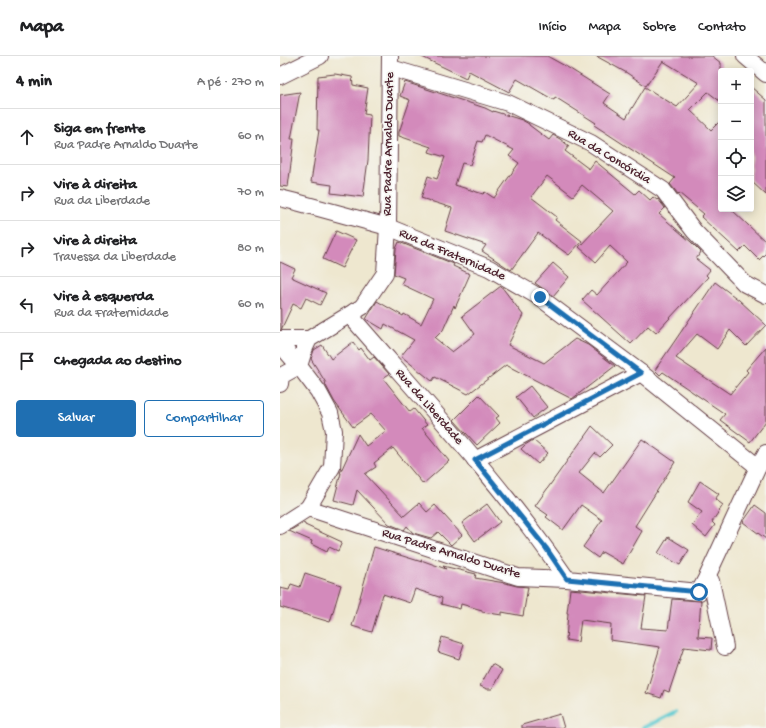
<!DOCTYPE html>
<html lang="pt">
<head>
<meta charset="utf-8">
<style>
  body { margin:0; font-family:"Gochi Hand",sans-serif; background:#f6f6f6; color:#202124 }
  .controls { position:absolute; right:12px; top:12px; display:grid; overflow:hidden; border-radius:4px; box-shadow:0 2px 10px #0003 }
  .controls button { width:36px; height:36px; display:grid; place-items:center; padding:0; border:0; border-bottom:1px solid #e0e0e0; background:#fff; color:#202124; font:20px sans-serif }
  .stop { position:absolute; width:12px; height:12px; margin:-9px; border:3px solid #1f6fb2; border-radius:50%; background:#fff }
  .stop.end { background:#1f6fb2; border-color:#fff; box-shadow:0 1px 4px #0008 }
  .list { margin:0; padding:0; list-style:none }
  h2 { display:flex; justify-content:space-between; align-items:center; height:52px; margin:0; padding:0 16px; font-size:17px }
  h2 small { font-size:13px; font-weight:400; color:#757577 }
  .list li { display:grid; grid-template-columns:26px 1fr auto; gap:12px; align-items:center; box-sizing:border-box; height:56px; padding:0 16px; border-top:1px solid #e0e0e0 }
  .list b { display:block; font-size:15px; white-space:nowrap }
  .list p { margin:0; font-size:13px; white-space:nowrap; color:#757577 }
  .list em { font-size:13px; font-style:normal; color:#757577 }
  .actions { display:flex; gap:8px; padding:12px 16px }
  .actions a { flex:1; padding:9px 0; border:1px solid #1f6fb2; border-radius:4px; text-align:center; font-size:14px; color:#1f6fb2 }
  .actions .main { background:#1f6fb2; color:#fff }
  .icon { flex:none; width:22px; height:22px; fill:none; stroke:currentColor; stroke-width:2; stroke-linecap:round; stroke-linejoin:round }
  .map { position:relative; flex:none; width:486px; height:672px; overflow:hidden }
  header { display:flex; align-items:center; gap:24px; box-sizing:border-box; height:56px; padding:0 20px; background:#fff; border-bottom:1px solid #e0e0e0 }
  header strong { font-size:19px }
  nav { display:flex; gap:22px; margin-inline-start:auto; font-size:14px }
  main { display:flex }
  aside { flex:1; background:#fff }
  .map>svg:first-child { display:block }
</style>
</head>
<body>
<header>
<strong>Mapa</strong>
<nav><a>Início</a><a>Mapa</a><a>Sobre</a><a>Contato</a></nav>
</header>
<main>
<aside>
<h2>4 min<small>A pé · 270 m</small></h2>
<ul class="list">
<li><svg class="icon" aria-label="ahead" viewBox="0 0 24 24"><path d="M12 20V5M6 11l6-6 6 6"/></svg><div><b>Siga em frente</b><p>Rua Padre Arnaldo Duarte</p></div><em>60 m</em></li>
<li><svg class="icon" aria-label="right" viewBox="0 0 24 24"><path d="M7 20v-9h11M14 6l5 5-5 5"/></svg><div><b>Vire à direita</b><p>Rua da Liberdade</p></div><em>70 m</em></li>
<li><svg class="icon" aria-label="right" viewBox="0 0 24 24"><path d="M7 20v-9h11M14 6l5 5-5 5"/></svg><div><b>Vire à direita</b><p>Travessa da Liberdade</p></div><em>80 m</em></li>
<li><svg class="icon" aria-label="left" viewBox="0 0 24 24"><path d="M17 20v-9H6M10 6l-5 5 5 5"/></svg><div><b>Vire à esquerda</b><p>Rua da Fraternidade</p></div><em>60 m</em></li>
<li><svg class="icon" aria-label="arrive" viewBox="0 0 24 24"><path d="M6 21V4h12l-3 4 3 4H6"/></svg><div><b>Chegada ao destino</b></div></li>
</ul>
<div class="actions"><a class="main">Salvar</a><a>Compartilhar</a></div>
</aside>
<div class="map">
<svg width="486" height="672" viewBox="0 0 486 672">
  <rect width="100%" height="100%" fill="#f6f6f2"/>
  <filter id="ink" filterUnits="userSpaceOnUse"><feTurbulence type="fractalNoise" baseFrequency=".025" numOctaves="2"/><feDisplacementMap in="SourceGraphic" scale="8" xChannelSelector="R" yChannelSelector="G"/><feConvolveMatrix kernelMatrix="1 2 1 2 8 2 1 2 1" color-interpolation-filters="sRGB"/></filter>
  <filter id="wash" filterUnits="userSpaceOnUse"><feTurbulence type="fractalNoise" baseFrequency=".012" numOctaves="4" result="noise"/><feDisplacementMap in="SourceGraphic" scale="16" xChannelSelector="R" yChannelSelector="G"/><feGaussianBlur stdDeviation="0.9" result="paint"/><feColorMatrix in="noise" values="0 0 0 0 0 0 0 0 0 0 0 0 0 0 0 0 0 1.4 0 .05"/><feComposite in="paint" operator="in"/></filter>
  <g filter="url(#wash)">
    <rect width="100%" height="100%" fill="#eee7cf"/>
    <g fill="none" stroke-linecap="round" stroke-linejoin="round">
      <polyline stroke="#5dcad0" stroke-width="4.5" points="363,672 395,656"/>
    </g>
    <g id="blocks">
      <g fill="#d38abb" fill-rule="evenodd">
        <polygon points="140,0 267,0 287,11 330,38 324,47 346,62 365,31 397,51 419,27 383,5 366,30 347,17 316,0 432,0 441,7 441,46 428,36 410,54 431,74 441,64 441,153 451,153 486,186 486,197 479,204 465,190 459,196 421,161 424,158 399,137 398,138 390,128 395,122 314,69 316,67 275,41 274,44 237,23 229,36 189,15 186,22"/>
        <polygon points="55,18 72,21 73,29 88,32 84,58 90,59 88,104 83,141 51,137 52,129 31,126 39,74 37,74 38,20"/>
        <path d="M125 26 205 52 213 56V55L242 64 249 68V69L269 84 273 79 280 83 289 90 285 95 309 113 315 105 355 138 359 134 370 144 373 141 377 144 378 143 385 152 379 158 411 186 421 196 416 203 430 214 426 219 428 221 376 277 368 270 351 288 302 244 311 234 317 239 347 206 330 190 316 206 299 191 333 155 302 129 293 140 267 120 251 141 277 161 275 164 302 185 289 199 258 177 231 214 202 195 206 189 165 175 172 152 141 142 148 120 157 123 165 101 149 96 151 91 119 80V76L130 44 120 40ZM205 79 234 94 229 100 239 107 214 142 205 136 203 138 175 129 182 107 190 109 198 85 202 86Z"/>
        <polygon points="471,31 486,44 486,139 471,125"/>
        <polygon points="20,36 11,83 14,83 8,131 0,130 0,39"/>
        <polygon points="56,175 76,184 62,212 43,203"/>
        <polygon points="119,186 174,208 173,210 190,218 175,252 174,249 163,274 155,282 172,296 195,278 182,260 221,230 243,259 228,289 264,307 295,283 308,289 335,310 292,343 226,309 188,338 155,321 152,325 121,300 134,284 105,268 103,273 86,263 97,245 123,260 124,258 141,268 153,243 121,228 124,222 114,218 116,193"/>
        <polygon points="0,206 15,213 11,221 46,237 40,249 26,242 21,252 13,248 1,274"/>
        <polygon points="273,207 289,221 273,240 255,227"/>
        <polygon points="435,226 459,244 486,269 466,290 450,274 437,293 417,278 396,302 450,338 468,316 466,314 486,291 486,365 470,386 440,364 445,358 383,316 380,319 375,314"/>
        <polygon points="73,286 79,294 81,292 90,304 94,301 109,318 103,322 130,356 134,353 147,369 142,372 169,405 143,428 113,392 94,407 96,411 85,418 124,460 139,447 147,456 155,449 182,479 171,489 158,476 151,482 133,477 127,470 124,474 109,468 77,434 73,449 54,444 61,417 60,417 78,378 86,390 106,375 91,358 73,371 54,345 45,328 46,327 31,303 34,294 42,289 51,303"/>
        <polygon points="250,330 267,351 253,362 236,341"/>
        <polygon points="199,339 219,360 216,362 220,367 197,389 174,364"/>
        <polygon points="312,370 332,389 320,401 315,397 299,417 324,437 362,383 395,406 355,470 362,475 343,508 322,496 318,502 303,491 322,464 301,449 283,474 266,461 268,459 255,450"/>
        <polygon points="253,384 268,397 258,408 241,393 245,389"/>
        <polygon points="420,425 439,438 435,443 443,449 432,466 435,469 426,481 412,469 422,456 408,446"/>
        <polygon points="207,448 220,466 195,485 182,467"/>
        <polygon points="475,449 486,457 486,483 463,466"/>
        <polygon points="23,467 25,468 25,469 62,486 58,495 49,491 47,496 31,488 32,485 9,475"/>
        <polygon points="388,481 409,494 400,509 378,497"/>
        <polygon points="94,491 142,506 141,504 166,513 163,510 196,518 195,522 225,527 237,530 248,531 243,560 222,556 222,559 202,556 202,554 181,548 180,553 161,548 162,542 135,533 130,547 103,538 92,576 72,570"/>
        <polygon points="25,517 61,529 50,566 0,551 0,532 9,534 11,528 20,531"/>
        <polygon points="290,533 366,540 361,572 388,574 392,543 421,545 418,581 432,582 431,594 404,591 389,636 384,634 381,642 366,637 380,591 330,584 331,568 301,564 298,586 286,584 288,557 287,557"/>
        <polygon points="162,581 184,588 179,603 158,596"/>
        <polygon points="212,608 222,614 212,633 207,633 200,630"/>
        <polygon points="280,658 284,672 242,672 242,669"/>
      </g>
    </g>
  </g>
  <g filter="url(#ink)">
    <use href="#blocks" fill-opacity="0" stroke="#633d44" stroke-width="1"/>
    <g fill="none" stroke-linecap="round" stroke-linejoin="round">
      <defs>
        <g id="minor">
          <polyline points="110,0 108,171 105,217 82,251 29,283 24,294 19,310 38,335 50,357 54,375 52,411 28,452 238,521 287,523 419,536 427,521 478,411 486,397"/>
          <polyline points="465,0 486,18"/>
          <polyline points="111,12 228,47 311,87 383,134 414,175 465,228 486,239"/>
          <polyline points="0,20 40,0"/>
          <polyline points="0,142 20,147 108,171 209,212 259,241 361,317 478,411"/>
          <path d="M75 255 74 264C147 348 224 431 287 523"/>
          <polyline points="0,283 29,283"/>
          <polyline points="0,288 19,310 1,320 0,328"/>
          <polyline points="195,404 361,317"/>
          <polyline points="0,470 28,452"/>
          <polyline points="427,521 431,525 445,591"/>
        </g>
      </defs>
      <use href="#minor" stroke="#633d44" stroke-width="18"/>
      <use href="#minor" stroke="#fff" stroke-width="16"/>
    </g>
  </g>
  <g fill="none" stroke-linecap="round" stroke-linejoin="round" filter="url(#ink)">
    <polyline stroke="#1f6fb2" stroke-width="5" points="260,241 361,317 195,404 266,492 287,523 419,536"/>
  </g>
  <g text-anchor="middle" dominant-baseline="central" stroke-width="3.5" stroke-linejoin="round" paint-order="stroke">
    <g font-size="13" fill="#4a1f2b" stroke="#f6f6f2">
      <text transform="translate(109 88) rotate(-89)">Rua Padre Arnaldo Duarte</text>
      <text transform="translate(329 101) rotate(31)">Rua da Concórdia</text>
      <text transform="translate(172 199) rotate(23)">Rua da Fraternidade</text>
      <text transform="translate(149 351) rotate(49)">Rua da Liberdade</text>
      <text transform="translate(171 498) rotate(17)">Rua Padre Arnaldo Duarte</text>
    </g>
  </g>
</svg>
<div class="controls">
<button>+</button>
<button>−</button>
<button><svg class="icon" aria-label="locate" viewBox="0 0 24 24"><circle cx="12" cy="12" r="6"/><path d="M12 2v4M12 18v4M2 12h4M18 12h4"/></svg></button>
<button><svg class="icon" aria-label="layers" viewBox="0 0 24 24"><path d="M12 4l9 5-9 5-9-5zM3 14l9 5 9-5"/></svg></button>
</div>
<div class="stop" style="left:419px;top:536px"></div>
<div class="stop end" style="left:260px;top:241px"></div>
</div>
</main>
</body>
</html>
